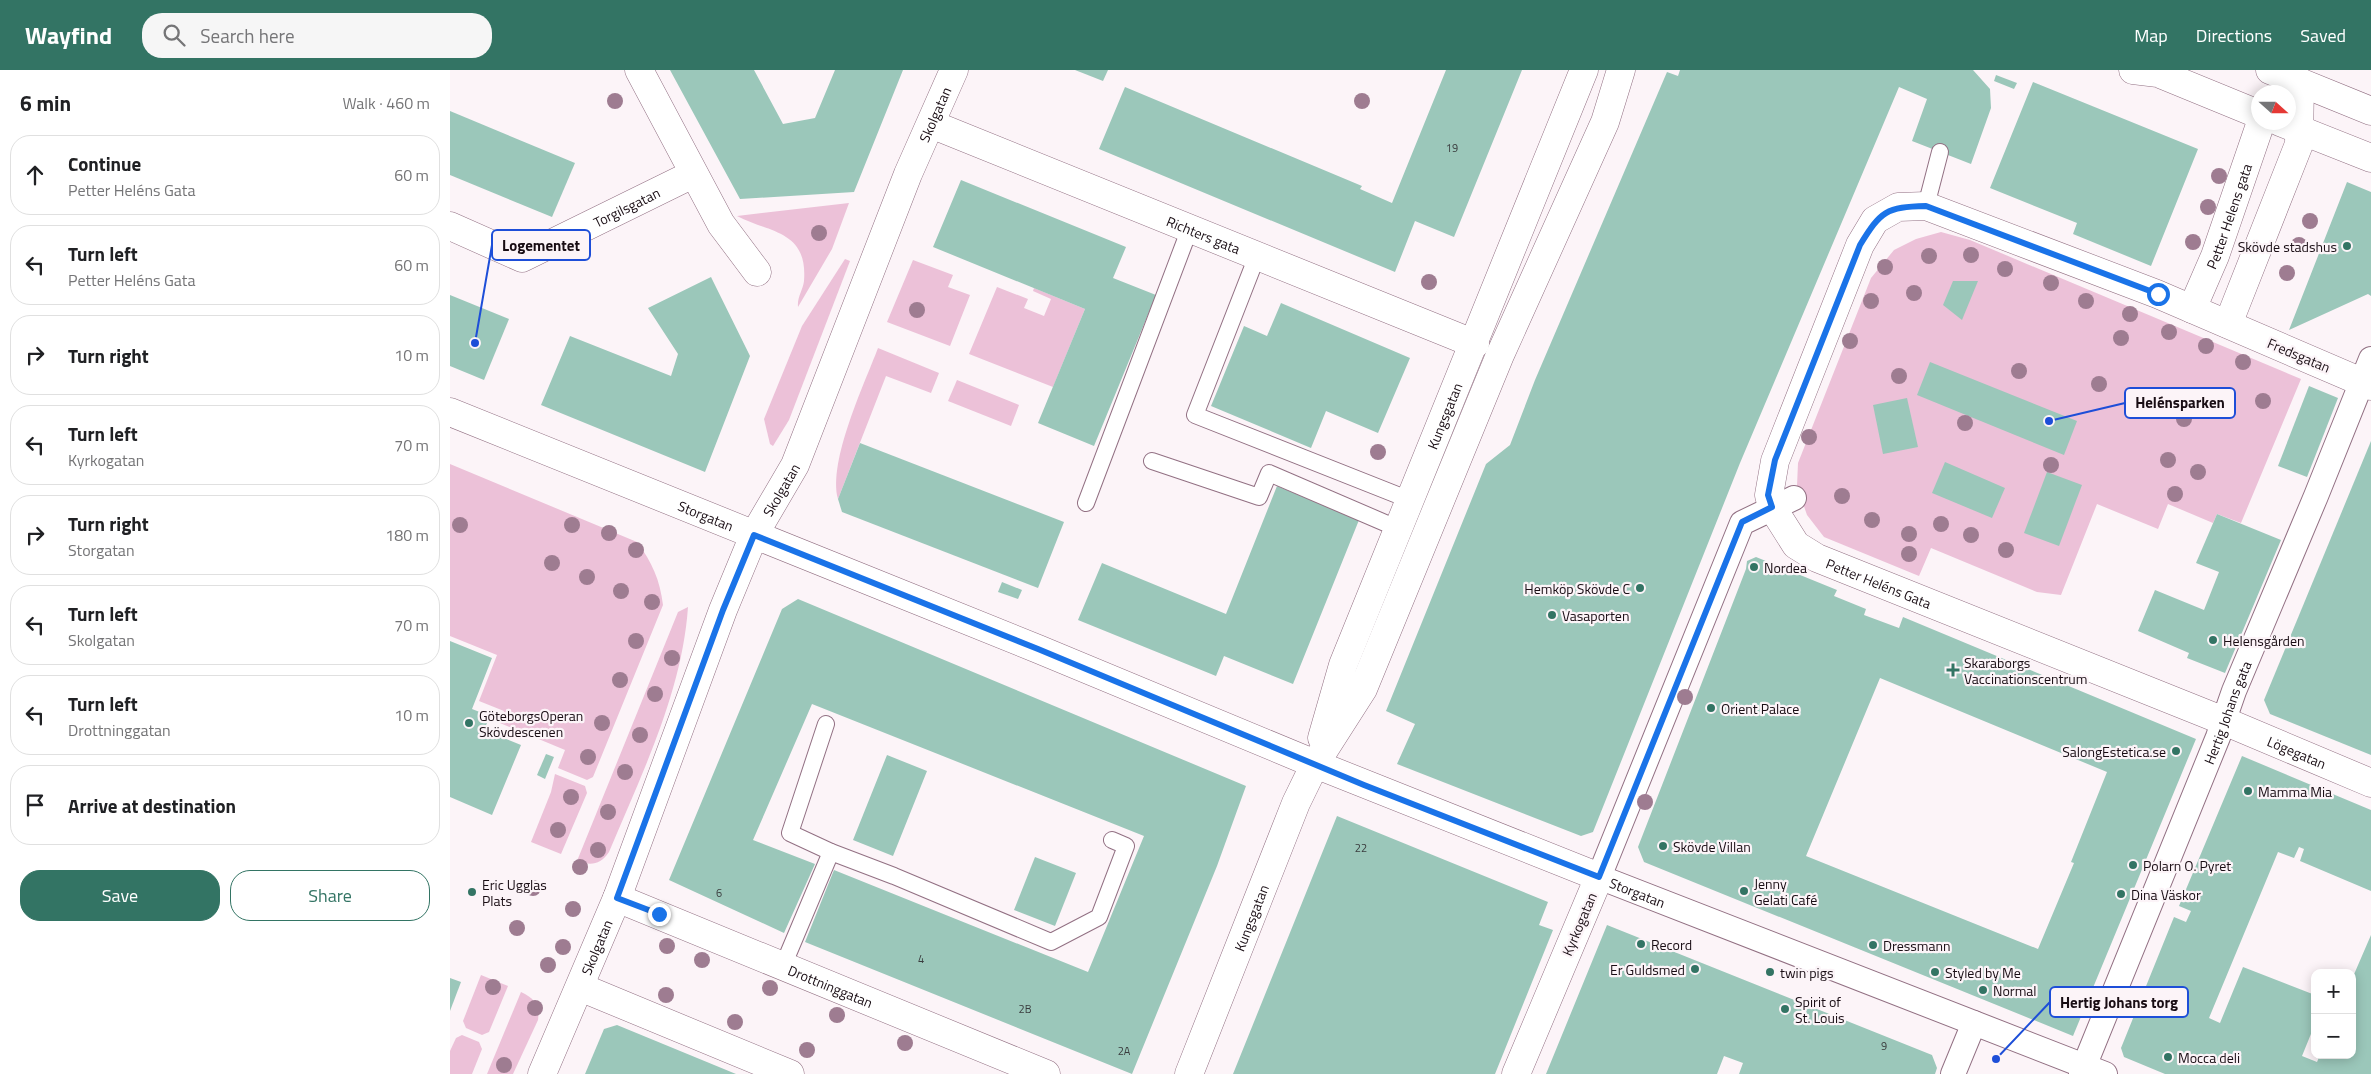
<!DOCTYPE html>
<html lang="en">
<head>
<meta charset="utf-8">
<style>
  body { margin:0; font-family:"Titillium Web",sans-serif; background:#f6f6f6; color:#202124 }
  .controls { position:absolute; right:15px; bottom:15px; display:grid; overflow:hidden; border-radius:10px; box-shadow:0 2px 12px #0003 }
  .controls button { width:45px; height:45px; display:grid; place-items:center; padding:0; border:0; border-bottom:1px solid #e0e0e0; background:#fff; color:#202124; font:25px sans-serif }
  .compass { position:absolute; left:1801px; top:15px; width:45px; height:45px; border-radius:50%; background:#fff; box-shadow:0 2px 12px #0003; rotate:111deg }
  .stop { position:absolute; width:15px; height:15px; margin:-11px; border:4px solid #1a73e8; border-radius:50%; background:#fff }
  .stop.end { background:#1a73e8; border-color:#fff; box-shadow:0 1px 5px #0008 }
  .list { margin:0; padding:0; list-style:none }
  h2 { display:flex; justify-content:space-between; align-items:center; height:65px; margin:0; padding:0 20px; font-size:21px }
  h2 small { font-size:16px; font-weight:400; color:#757577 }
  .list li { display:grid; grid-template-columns:32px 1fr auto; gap:15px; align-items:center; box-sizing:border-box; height:80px; margin:0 10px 10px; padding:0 10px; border:1px solid #e0e0e0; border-radius:20px }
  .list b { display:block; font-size:19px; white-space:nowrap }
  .list p { margin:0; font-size:16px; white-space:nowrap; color:#757577 }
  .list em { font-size:16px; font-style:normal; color:#757577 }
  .actions { display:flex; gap:10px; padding:15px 20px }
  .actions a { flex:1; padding:11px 0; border:1px solid #337464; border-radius:20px; text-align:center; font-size:18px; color:#337464 }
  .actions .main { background:#337464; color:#fff }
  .icon { flex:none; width:28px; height:28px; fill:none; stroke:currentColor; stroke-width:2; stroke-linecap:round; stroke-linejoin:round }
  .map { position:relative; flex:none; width:1921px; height:1004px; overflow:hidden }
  header { display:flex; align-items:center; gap:30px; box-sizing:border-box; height:70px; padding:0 25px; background:#337464; color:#fff }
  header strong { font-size:24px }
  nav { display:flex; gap:28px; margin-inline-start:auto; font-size:18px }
  .search { width:350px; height:45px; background:#f6f6f6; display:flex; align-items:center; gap:12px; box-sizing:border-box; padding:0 18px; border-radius:20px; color:#757577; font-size:19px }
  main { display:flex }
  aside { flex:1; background:#fff }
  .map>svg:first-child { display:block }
</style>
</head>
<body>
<header>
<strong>Wayfind</strong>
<div class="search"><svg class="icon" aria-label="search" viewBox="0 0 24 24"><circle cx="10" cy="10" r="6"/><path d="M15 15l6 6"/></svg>Search here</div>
<nav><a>Map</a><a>Directions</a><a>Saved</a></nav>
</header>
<main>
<aside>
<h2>6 min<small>Walk · 460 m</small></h2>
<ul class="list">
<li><svg class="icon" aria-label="ahead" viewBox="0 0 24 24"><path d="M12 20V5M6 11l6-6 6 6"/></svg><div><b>Continue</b><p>Petter Heléns Gata</p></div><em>60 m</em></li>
<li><svg class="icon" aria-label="left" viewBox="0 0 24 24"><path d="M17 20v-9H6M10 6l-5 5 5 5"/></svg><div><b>Turn left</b><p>Petter Heléns Gata</p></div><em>60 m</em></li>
<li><svg class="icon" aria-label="right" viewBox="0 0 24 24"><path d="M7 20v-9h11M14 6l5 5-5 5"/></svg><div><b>Turn right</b></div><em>10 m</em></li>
<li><svg class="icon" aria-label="left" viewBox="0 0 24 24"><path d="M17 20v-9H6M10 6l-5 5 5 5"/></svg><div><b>Turn left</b><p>Kyrkogatan</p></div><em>70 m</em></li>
<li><svg class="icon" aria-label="right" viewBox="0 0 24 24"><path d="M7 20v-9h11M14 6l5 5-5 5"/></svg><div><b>Turn right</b><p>Storgatan</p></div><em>180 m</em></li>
<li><svg class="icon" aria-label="left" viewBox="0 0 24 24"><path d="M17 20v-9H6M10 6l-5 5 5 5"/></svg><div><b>Turn left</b><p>Skolgatan</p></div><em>70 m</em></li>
<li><svg class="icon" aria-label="left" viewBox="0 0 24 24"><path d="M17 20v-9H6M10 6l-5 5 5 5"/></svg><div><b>Turn left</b><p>Drottninggatan</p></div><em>10 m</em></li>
<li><svg class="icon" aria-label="arrive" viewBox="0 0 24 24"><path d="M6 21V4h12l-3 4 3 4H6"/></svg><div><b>Arrive at destination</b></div></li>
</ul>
<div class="actions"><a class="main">Save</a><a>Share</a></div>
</aside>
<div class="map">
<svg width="1921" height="1004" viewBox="0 0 1921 1004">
  <rect width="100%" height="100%" fill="#fcf4f8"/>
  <g fill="#ecc1d8">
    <path d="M399 133 382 179 348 237C347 227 353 220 354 211 358 160 319 163 287 146Z"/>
    <polygon points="1491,162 1520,170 1851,309 1791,453 1767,444 1763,453 1718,434 1708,459 1647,434 1611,525 1587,522 1481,478 1469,506 1374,467 1357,445 1347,416 1348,393 1421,208 1444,180 1466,169"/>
    <polygon points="395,189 400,191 339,350 323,376 320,374 314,349 352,256"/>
    <polygon points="463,190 503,205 498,217 520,225 500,276 437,252"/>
    <polygon points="547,217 578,229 574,238 594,246 601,229 583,221 584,218 635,239 603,317 519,284"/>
    <path d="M428 278 489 303 481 323 436 306 388 429C378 391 414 315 428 278Z"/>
    <polygon points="507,310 569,335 561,356 498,331"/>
    <path d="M0 394 187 472C202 492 210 510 213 535L143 707 137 710 108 698 115 680 50 653 54 641 29 631 47 585 0 566Z"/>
    <path d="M238 537C232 623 192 703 159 782 150 795 141 796 127 791L228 542Z"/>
    <polygon points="105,704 135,716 137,723 111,784 81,772 101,722"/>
    <polygon points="31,905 58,916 39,962 32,965 16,958 13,951"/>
    <path d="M71 922C84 928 90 935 88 950L63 1004H37Z"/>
    <polygon points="12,965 29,972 32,979 22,1004 0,1004 0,981 6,968"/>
  </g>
  <g fill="#9bc7ba" fill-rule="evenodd">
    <polygon points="220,0 304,0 333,54 365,48 385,0 453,0 404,122 290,129"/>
    <polygon points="625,0 658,0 653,11"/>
    <polygon points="996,0 1072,0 1004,167 965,151 945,202 649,79 675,17 912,116 910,119 942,133"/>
    <polygon points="1230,0 1523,0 1540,19 1541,38 1521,94 1462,71 1477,29 1449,17 1290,393 1143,762 1131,766 947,694 965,654 936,641 1036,394 1060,375 1085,310 1217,2 1228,6"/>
    <polygon points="1546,5 1567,13 1564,19 1544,11"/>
    <polygon points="1583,12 1748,79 1701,196 1623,164 1627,153 1540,118"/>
    <polygon points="0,41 125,93 102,147 0,105"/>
    <polygon points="511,110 676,177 663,208 706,225 644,376 588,353 635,239 483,177"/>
    <polygon points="1897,112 1921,122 1921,226 1918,224 1839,260"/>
    <polygon points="261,207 300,286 255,402 91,335 120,266 221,306 228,284 198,238"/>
    <polygon points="1503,211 1528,211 1512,250 1493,235"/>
    <polygon points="0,225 59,249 34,310 0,296"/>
    <polygon points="831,233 960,288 928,363 876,341 861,378 761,336 794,256 817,266"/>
    <polygon points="1480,292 1627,351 1614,385 1467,325"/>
    <polygon points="1859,316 1888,328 1857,407 1828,396"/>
    <polygon points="1457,328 1468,377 1433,384 1423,335"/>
    <polygon points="1921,371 1921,685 1820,644 1814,630"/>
    <polygon points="410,373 614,452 588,518 392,442 388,429"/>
    <polygon points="1495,392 1555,418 1542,448 1482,423"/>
    <polygon points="1597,402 1632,415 1609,476 1574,463"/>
    <polygon points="827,416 909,450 843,614 774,586 766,606 628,550 652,493 776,544"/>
    <polygon points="1767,444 1831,470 1775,603 1737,588 1739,583 1688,561 1705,520 1754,540 1769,502 1746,493"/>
    <path d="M1306 487 1387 520 1384 526 1416 539 1414 545 1449 558 1453 547 1746 669 1623 966 1194 792 1188 777 1296 499 1297 491ZM1430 608 1657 702 1621 792 1624 793 1588 879 1356 786Z"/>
    <polygon points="552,512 572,520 568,529 548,522"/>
    <polygon points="348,529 796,716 767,796 682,1004 355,872 384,800 638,902 694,766 362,634 303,770 365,794 334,863 219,810 332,539"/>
    <polygon points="0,571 42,588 22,639 40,646 34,660 71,675 42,745 0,727"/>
    <polygon points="96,684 104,687 95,709 87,705"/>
    <polygon points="437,685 477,701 443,786 403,770"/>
    <polygon points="1792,686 1921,740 1921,821 1850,791 1854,779 1849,777 1844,788 1828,782 1759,948 1770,953 1793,897 1865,925 1865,954 1852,986 1867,992 1870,985 1902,985 1902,909 1921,865 1921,1004 1715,1004 1674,987 1671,978 1724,847 1736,852 1741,841 1729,836"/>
    <polygon points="887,746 1098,832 1089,855 1103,860 1045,1004 783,1004"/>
    <polygon points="585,787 626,803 605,856 564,840"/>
    <polygon points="1157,855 1482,985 1487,998 1485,1004 1289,1004 1293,993 1274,986 1267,1004 1096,1004"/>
    <polygon points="0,908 11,912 0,941"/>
    <polygon points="167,955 286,1004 135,1004 154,959"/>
  </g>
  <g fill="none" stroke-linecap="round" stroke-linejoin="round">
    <defs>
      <g id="service">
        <polyline points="1476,136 1490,82"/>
        <polyline points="807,186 745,345 960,430"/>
        <polyline points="702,391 809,427 819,403 949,459"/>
        <polyline points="636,433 740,158"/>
        <polyline points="376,654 340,763 381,782 444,806 601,872 649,847 676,776 662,770"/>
        <polyline points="333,896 381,782"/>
      </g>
      <g id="pedestrian">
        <path id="s1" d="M1344 428 1292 453 1149 807 1655 1004"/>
        <polyline points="1503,1004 1524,953"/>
        <path id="s2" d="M1631 1004 1768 667 1784 621 1866 426 1921 289"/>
      </g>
      <g id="minor">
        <polyline points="189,0 271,154 307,202"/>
        <path id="s3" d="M481 54 1025 274"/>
        <path id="s4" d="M0 156 72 188 243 104"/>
        <path id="s5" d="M1742 239 1765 186 1811 52"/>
        <polyline points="1778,254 1849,74 1850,12"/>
        <path id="s6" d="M1921 316 1707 224 1476 136 1448 137 1425 150 1410 175 1325 391 1319 425 1322 437 1346 475 1367 488 1774 651 1921 713"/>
        <polyline points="865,694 1149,807 1066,1004"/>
        <path id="s7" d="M167 828 596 1004"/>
        <polyline points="130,917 340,1004"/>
      </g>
      <g id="tertiary">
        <polyline points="1683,0 1708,3 1808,44"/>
        <polyline points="1820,0 1921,41"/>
        <polyline points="1830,52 1921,88"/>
        <path id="s8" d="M0 342 588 579 865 694"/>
        <path id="s9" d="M92 1004 167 828 273 540 304 465 345 395 458 104 504 0"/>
      </g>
      <g id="secondary">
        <path id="s10" d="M872 668 893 595 1134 0"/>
        <path id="s11" d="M739 1004 846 733 865 694 913 619 1050 285 1155 52 1171 0"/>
      </g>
    </defs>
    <use href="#service" stroke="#927083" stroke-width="18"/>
    <use href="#pedestrian" stroke="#927083" stroke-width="26"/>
    <use href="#minor" stroke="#927083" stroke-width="29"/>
    <use href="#tertiary" stroke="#927083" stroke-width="29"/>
    <use href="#secondary" stroke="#927083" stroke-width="29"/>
    <use href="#service" stroke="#fff" stroke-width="16"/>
    <use href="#pedestrian" stroke="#fff" stroke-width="24"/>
    <use href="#minor" stroke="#fff" stroke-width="28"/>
    <use href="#tertiary" stroke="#fff" stroke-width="28"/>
    <use href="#secondary" stroke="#fff" stroke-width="28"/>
  </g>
  <g fill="#9e7c91">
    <circle cx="165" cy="31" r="8"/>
    <circle cx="912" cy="31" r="8"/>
    <circle cx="1769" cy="106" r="8"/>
    <circle cx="1758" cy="137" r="8"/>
    <circle cx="1860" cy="151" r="8"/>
    <circle cx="369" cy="163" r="8"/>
    <circle cx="1743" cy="172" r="8"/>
    <circle cx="1849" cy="175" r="8"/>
    <circle cx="1521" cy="185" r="8"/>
    <circle cx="1479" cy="186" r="8"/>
    <circle cx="1435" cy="197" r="8"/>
    <circle cx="1555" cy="199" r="8"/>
    <circle cx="1837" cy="203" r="8"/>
    <circle cx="979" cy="212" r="8"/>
    <circle cx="1601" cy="213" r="8"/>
    <circle cx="1464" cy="223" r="8"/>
    <circle cx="1421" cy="231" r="8"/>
    <circle cx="1636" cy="231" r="8"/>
    <circle cx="467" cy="240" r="8"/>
    <circle cx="1680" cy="244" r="8"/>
    <circle cx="1719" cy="262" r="8"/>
    <circle cx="1671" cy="268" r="8"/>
    <circle cx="1400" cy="271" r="8"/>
    <circle cx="1756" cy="276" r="8"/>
    <circle cx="1793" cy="292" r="8"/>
    <circle cx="1569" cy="301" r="8"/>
    <circle cx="1449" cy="306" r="8"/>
    <circle cx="1649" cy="314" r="8"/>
    <circle cx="1813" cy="331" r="8"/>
    <circle cx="1734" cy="349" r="8"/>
    <circle cx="1515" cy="353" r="8"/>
    <circle cx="1359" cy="367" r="8"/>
    <circle cx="928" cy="382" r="8"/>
    <circle cx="1718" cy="390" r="8"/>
    <circle cx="1601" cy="395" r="8"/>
    <circle cx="1748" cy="402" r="8"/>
    <circle cx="1725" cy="424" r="8"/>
    <circle cx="1392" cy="426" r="8"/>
    <circle cx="1422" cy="450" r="8"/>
    <circle cx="1491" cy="454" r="8"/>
    <circle cx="10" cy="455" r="8"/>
    <circle cx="122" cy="455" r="8"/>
    <circle cx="159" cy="463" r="8"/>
    <circle cx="1459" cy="464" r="8"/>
    <circle cx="1521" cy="465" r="8"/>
    <circle cx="186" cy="480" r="8"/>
    <circle cx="1556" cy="480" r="8"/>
    <circle cx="1459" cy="484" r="8"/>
    <circle cx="102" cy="493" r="8"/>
    <circle cx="137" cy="507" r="8"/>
    <circle cx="171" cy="521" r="8"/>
    <circle cx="202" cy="532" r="8"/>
    <circle cx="186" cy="571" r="8"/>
    <circle cx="222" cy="588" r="8"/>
    <circle cx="170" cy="610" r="8"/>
    <circle cx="205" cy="624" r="8"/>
    <circle cx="1235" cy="627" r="8"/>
    <circle cx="152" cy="653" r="8"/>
    <circle cx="190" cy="665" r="8"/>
    <circle cx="138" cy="687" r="8"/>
    <circle cx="175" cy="702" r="8"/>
    <circle cx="121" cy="727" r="8"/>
    <circle cx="1195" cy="732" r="8"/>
    <circle cx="158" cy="742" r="8"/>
    <circle cx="108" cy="760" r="8"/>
    <circle cx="148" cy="780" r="8"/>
    <circle cx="130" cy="797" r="8"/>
    <circle cx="83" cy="818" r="8"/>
    <circle cx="123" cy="839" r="8"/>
    <circle cx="67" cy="858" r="8"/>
    <circle cx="217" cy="876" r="8"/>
    <circle cx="113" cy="877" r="8"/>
    <circle cx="252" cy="890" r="8"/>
    <circle cx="98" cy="895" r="8"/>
    <circle cx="43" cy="917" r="8"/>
    <circle cx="320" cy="918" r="8"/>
    <circle cx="216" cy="925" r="8"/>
    <circle cx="85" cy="938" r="8"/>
    <circle cx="387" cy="945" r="8"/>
    <circle cx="285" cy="952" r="8"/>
    <circle cx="455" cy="973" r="8"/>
    <circle cx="357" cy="980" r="8"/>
    <circle cx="54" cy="995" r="8"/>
  </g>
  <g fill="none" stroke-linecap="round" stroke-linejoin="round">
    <path stroke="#1a73e8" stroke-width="6" d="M209 844 167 828 273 540 304 465 588 579 914 715 1149 807 1292 452 1322 437 1318 425 1325 390 1410 175C1431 141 1436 137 1476 136L1708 224"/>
  </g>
  <g fill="#337464" stroke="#fcf4f8" stroke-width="2">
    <circle cx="1897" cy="176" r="5"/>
    <circle cx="1304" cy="497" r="5"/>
    <circle cx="1190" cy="518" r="5"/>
    <circle cx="1102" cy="545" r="5"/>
    <circle cx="1763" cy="570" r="5"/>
    <path d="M1500.5 592.5h5v5h5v5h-5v5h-5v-5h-5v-5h5z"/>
    <circle cx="1261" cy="638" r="5"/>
    <circle cx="19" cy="653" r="5"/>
    <circle cx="1726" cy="681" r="5"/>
    <circle cx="1798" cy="721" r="5"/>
    <circle cx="1213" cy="776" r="5"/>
    <circle cx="1683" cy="795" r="5"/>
    <circle cx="1294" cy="821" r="5"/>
    <circle cx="22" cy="822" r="5"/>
    <circle cx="1671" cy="824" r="5"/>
    <circle cx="1191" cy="874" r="5"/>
    <circle cx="1423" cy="875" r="5"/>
    <circle cx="1245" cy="899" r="5"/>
    <circle cx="1320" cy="902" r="5"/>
    <circle cx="1485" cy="902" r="5"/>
    <circle cx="1533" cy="920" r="5"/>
    <circle cx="1335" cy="939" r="5"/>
    <circle cx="1718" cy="987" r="5"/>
  </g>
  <g text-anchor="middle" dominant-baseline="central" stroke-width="4.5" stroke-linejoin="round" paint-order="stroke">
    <g font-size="11" fill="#3a3c3e">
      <text x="1002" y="78">19</text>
      <text x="911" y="778">22</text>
      <text x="269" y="823">6</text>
      <text x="471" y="889">4</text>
      <text x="575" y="939">2B</text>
      <text x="1434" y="976">9</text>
      <text x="674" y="981">2A</text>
    </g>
    <g font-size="14" fill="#190d14" stroke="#fcf4f8">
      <text stroke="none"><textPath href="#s9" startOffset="1038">Skolgatan</textPath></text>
      <text stroke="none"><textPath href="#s4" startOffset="195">Torgilsgatan</textPath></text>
      <text stroke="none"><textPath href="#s5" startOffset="100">Petter Helens gata</textPath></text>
      <text stroke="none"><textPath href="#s3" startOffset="294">Richters gata</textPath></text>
      <text transform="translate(1849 285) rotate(23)">Fredsgatan</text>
      <text stroke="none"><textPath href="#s10" startOffset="345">Kungsgatan</textPath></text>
      <text stroke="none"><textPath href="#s9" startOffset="632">Skolgatan</textPath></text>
      <text stroke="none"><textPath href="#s8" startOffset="276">Storgatan</textPath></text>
      <text stroke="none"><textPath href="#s6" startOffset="979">Petter Heléns Gata</textPath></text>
      <text stroke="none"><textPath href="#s2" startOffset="390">Hertig Johans gata</textPath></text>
      <text stroke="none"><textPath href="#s6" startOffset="1430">Lögegatan</textPath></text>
      <text stroke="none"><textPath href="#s1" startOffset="481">Storgatan</textPath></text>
      <text stroke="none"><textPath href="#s11" startOffset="168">Kungsgatan</textPath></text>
      <text transform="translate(1129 854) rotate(-67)">Kyrkogatan</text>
      <text stroke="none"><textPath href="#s9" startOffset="138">Skolgatan</textPath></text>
      <text stroke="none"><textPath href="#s7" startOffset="231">Drottninggatan</textPath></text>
    </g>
    <g font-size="14" fill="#190d14" stroke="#fcf4f8" text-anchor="start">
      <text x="1887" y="176" text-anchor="end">Skövde stadshus</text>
      <text x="1314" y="497">Nordea</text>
      <text x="1180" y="518" text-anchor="end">Hemköp Skövde C</text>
      <text x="1112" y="545">Vasaporten</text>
      <text x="1773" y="570">Helensgården</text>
      <text x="1514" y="592">Skaraborgs<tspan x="1514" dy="16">Vaccinationscentrum</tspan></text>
      <text x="1271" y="638">Orient Palace</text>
      <text x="29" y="645">GöteborgsOperan<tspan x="29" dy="16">Skövdescenen</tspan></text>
      <text x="1716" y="681" text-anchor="end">SalongEstetica.se</text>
      <text x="1808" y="721">Mamma Mia</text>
      <text x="1223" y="776">Skövde Villan</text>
      <text x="1693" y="795">Polarn O. Pyret</text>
      <text x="1304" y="813">Jenny<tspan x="1304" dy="16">Gelati Café</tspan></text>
      <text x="32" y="814">Eric Ugglas<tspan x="32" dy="16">Plats</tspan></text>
      <text x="1681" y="824">Dina Väskor</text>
      <text x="1201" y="874">Record</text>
      <text x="1433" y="875">Dressmann</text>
      <text x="1235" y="899" text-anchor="end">Er Guldsmed</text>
      <text x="1330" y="902">twin pigs</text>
      <text x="1495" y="902">Styled by Me</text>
      <text x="1543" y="920">Normal</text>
      <text x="1345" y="931">Spirit of<tspan x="1345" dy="16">St. Louis</tspan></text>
      <text x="1728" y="987">Mocca deli</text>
    </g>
  </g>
  <path fill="none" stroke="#1d4ed8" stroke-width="2" d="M25 273L42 175M1599 351L1675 333M1546 989L1600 932"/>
  <g fill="#1d4ed8" stroke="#fcf4f8" stroke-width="2">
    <circle cx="25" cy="273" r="5"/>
    <circle cx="1599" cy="351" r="5"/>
    <circle cx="1546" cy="989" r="5"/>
  </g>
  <g fill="#fcf4f8" stroke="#1d4ed8" stroke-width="2">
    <rect x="42" y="160" width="98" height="30" rx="5"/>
    <rect x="1675" y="318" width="110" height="30" rx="5"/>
    <rect x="1600" y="917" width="138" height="30" rx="5"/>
  </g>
  <g font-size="15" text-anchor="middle" font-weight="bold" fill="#190d14">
    <text x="91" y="181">Logementet</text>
    <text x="1730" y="338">Helénsparken</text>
    <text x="1669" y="938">Hertig Johans torg</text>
  </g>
</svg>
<div class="controls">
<button>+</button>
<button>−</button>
</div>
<svg class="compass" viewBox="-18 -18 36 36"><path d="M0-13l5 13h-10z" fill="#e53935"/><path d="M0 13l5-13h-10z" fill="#757577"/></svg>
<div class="stop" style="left:1708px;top:224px"></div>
<div class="stop end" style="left:209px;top:844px"></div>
</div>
</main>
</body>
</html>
